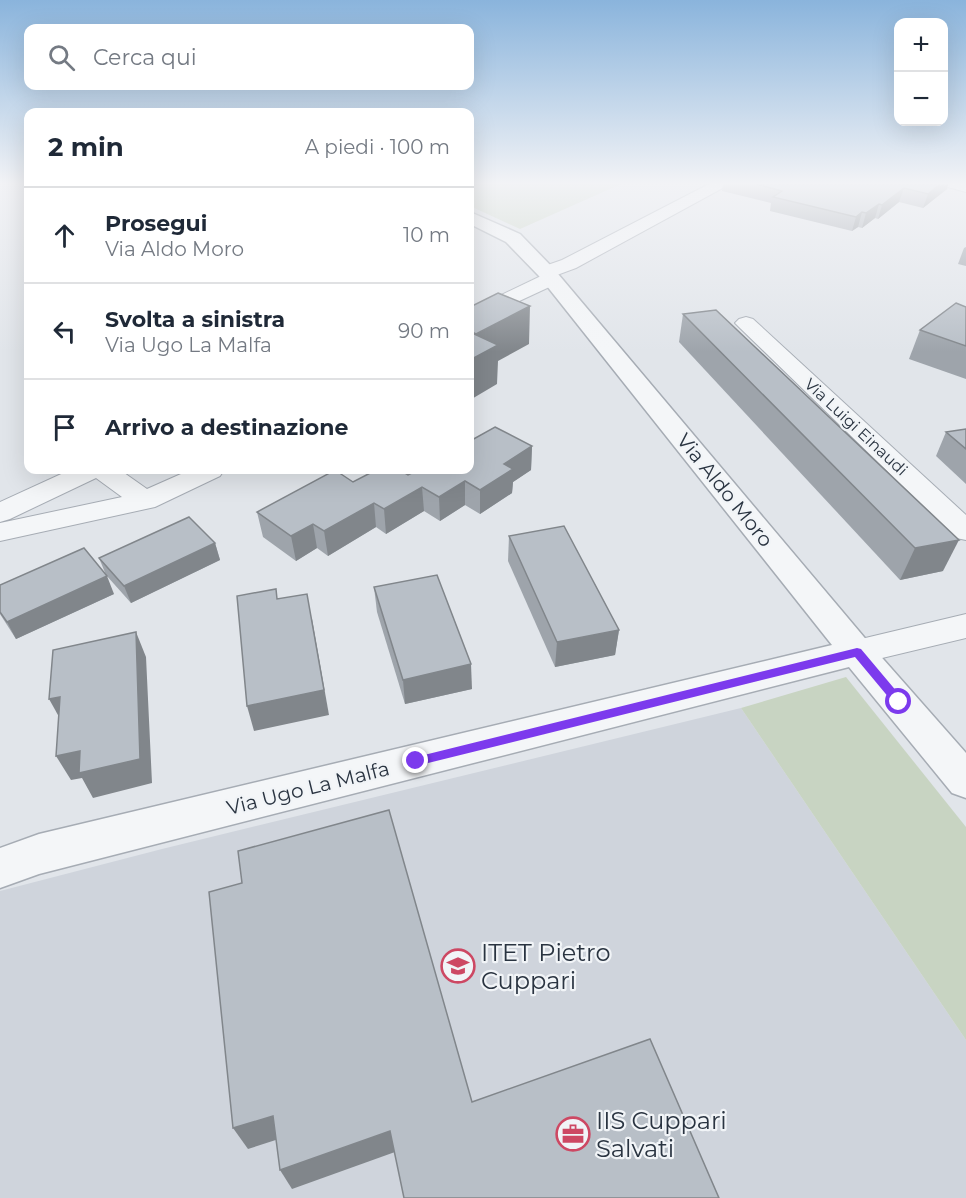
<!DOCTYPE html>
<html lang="it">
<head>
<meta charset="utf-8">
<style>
  body { margin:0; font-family:Montserrat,sans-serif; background:#f6f6f7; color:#1f2937 }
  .controls { position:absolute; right:18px; top:18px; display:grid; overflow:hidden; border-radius:12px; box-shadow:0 6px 24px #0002 }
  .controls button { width:54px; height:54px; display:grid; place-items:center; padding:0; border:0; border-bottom:2px solid #e0e1e3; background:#fff; color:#1f2937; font:30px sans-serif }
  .stop { position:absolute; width:18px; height:18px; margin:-14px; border:4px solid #7c3aed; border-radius:50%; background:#fff }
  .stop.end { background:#7c3aed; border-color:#fff; box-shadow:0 2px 6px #0008 }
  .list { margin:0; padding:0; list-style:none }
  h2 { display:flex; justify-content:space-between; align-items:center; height:78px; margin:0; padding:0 24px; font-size:26px }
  h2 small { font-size:20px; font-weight:400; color:#747a83 }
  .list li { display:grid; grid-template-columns:39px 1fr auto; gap:18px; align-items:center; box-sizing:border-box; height:96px; padding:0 24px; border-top:2px solid #e0e1e3 }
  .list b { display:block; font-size:22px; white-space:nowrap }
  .list p { margin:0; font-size:20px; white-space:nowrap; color:#747a83 }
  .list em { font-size:20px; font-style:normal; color:#747a83 }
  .icon { flex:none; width:33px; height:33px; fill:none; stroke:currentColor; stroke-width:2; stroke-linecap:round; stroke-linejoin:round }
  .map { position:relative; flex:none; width:966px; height:1198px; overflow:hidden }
  .search { position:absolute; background:#fff; box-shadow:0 6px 24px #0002; left:24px; top:24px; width:450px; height:66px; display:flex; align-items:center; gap:15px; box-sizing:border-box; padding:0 21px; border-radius:12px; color:#747a83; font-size:22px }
  .panel { position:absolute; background:#fff; box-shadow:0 6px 24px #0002; left:24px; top:108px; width:450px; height:366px; border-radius:12px }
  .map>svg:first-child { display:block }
</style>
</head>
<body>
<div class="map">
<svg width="966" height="1198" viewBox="0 0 966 1198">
  <rect width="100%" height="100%" fill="#e1e5ea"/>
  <polygon fill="#cfd4dc" points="741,708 966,1040 966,1198 0,1198 0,891 162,849"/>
  <g fill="#c8d4c2">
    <polygon points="470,184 621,184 520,229 470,206"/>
    <polygon points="846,677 966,827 966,1040 741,708"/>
  </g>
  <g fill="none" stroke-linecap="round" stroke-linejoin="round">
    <defs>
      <g id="minor">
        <polygon points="709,184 730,184 576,268 557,275 561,279 558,283 470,324 470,310 541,276 536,272 539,268 562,260"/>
        <polygon points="946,184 966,184 966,192 948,187"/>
        <polygon points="746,317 753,319 966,515 966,540 956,538 739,327 735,323 739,319"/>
        <polygon points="70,470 120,470 147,489 190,470 224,470 220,476 155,507 0,541 0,523 122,497 96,478 10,519 0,522 0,502"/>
        <polygon points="966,614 966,638 857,664 845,661 840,652 845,643 857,640"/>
      </g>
      <polygon id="tertiary" points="470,212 520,234 553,268 869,643 966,753 966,798 952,793 849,667 39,874 0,888 0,848 39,834 832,645 539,276 506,242 470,224"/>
    </defs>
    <use href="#minor" stroke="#a6acb4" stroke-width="2"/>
    <use href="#tertiary" stroke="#a6acb4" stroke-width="3"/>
    <use href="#minor" fill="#f4f6f8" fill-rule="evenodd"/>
    <use href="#tertiary" fill="#f4f6f8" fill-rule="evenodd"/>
  </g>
  <g fill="#9ea4ab">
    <polygon points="723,184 948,184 947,189 923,208 899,202 878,219 875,218 862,228 858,227 852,231 770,211 771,203 722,191"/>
    <polygon points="966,247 966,266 958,264 964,248"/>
    <polygon points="966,307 966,379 909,359 920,330"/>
    <polygon points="683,314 943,571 900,580 679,342"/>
    <polygon points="966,429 966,484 936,456 946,432"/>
    <polygon points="532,446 531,470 513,482 512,493 480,514 465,505 440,521 424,511 386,534 376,527 328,556 317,548 296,561 263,537 257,512 353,482 408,475"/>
    <polygon points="509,536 619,630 615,655 555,667 508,561"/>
    <polygon points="215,543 220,560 131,603 106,575 99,558"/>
    <polygon points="0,585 114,594 16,639 0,614"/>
    <polygon points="374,587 472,689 405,704 377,612"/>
  </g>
  <g fill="#81868b">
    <polygon points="940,184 948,184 947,189 923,208 928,194"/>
    <polygon points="904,188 899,202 878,219 882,205"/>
    <polygon points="879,204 875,218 862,228 866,213"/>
    <polygon points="862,212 858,227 852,231 856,217"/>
    <polygon points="530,306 529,344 498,361 497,384 470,400 470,360 476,356 476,334"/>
    <polygon points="532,446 531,470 513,482 512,493 480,514 480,490 504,464"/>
    <polygon points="465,481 465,505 440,521 439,497"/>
    <polygon points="422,487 424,511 386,534 384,509"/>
    <polygon points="374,503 376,527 328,556 324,531"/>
    <polygon points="313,524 317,548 296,561 291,536"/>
    <polygon points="959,540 943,571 900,580 915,548"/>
    <polygon points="215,543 220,560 131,603 124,586"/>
    <polygon points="107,576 114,594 16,639 7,622"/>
    <polygon points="312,619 329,715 254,731 247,706"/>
    <polygon points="619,630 615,655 555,667 557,642"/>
    <polygon points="136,632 146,657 152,783 93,798 82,778 71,780 56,756 80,751"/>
    <polygon points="471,664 472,689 405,704 403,680"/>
    <polygon points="60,697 63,724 49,699"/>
    <polygon points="273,1116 285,1137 248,1149 233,1128"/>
    <polygon points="390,1131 395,1152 292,1189 280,1170"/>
  </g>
  <g fill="#b8bfc7" stroke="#81868b" stroke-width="1.5">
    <polygon points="756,184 940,184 928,194 904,188 882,205 879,204 866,213 862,212 856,217 773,197 782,191"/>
    <polygon points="498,293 530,306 476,334 470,331 470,307"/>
    <polygon points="956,303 966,307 966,346 920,330"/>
    <polygon points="716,310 959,540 915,548 683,314"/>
    <polygon points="470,332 498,345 470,360"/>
    <polygon points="495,427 532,446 504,464 513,469 480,490 465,481 439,497 422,487 384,509 374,503 324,531 313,524 291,536 257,512 335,470 353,482 376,470 400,470 408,475 418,470 470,470 470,441"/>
    <polygon points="966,429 966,449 946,432"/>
    <polygon points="189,517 215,543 124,586 99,558"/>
    <polygon points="564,526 619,630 557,642 509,536"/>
    <polygon points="84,548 107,576 7,622 0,612 0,585"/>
    <polygon points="437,575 471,664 403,680 374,587"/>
    <polygon points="276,589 277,599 307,594 324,690 247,706 237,596"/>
    <polygon points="136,632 140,759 79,773 80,751 56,756 60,697 49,699 53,650"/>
    <polygon points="389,810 472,1102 650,1039 719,1198 404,1198 390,1131 280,1170 273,1116 233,1128 209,892 242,883 238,851"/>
  </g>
  <linearGradient id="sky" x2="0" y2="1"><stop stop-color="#8ab4dc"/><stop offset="0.52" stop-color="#f2f3f6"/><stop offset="1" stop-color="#f2f3f6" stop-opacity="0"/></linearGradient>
  <rect width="966" height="352" fill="url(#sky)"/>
  <polygon fill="#7c3aed" points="857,648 861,649 903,699 903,705 895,705 855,657 416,766 410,761 416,757"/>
  <defs>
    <symbol id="school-ring" viewBox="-11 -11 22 22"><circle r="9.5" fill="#f1f4f7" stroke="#cd4863" stroke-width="1.5"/><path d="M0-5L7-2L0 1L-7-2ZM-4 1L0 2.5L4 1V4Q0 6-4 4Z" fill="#cd4863"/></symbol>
    <symbol id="office-ring" viewBox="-11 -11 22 22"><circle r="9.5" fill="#f1f4f7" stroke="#cd4863" stroke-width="1.5"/><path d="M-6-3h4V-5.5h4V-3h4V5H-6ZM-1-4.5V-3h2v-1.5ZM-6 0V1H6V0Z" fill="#cd4863"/></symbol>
  </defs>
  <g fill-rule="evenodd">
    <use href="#school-ring" x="439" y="947" width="38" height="38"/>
    <use href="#office-ring" x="554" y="1115" width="38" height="38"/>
  </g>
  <g text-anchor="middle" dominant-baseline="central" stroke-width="4.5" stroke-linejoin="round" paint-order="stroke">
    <g font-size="16" fill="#2a3441" stroke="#f1f4f7">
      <text transform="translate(856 427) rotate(43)">Via Luigi Einaudi</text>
    </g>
    <g font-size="20" fill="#2a3441" stroke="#f1f4f7">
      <text transform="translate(725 490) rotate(51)">Via Aldo Moro</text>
      <text transform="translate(308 788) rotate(-14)">Via Ugo La Malfa</text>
    </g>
    <g font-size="24" fill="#2a3441" stroke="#f1f4f7" text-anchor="start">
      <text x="481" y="952">ITET Pietro<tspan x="481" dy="28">Cuppari</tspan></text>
      <text x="596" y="1120">IIS Cuppari<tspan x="596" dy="28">Salvati</tspan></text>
    </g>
  </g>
</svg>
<div class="controls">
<button>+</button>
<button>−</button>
</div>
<div class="stop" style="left:899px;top:702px"></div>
<div class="stop end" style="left:416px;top:761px"></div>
<div class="search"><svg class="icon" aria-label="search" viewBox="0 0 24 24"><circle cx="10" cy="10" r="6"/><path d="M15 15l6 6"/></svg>Cerca qui</div>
<section class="panel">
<h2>2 min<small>A piedi · 100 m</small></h2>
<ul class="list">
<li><svg class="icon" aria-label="ahead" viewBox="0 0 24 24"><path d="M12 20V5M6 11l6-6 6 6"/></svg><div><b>Prosegui</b><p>Via Aldo Moro</p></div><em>10 m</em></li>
<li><svg class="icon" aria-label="left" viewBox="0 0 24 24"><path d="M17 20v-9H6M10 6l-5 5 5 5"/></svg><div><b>Svolta a sinistra</b><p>Via Ugo La Malfa</p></div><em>90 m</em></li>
<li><svg class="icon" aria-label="arrive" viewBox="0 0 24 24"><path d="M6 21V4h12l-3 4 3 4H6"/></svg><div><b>Arrivo a destinazione</b></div></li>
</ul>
</section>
</div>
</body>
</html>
